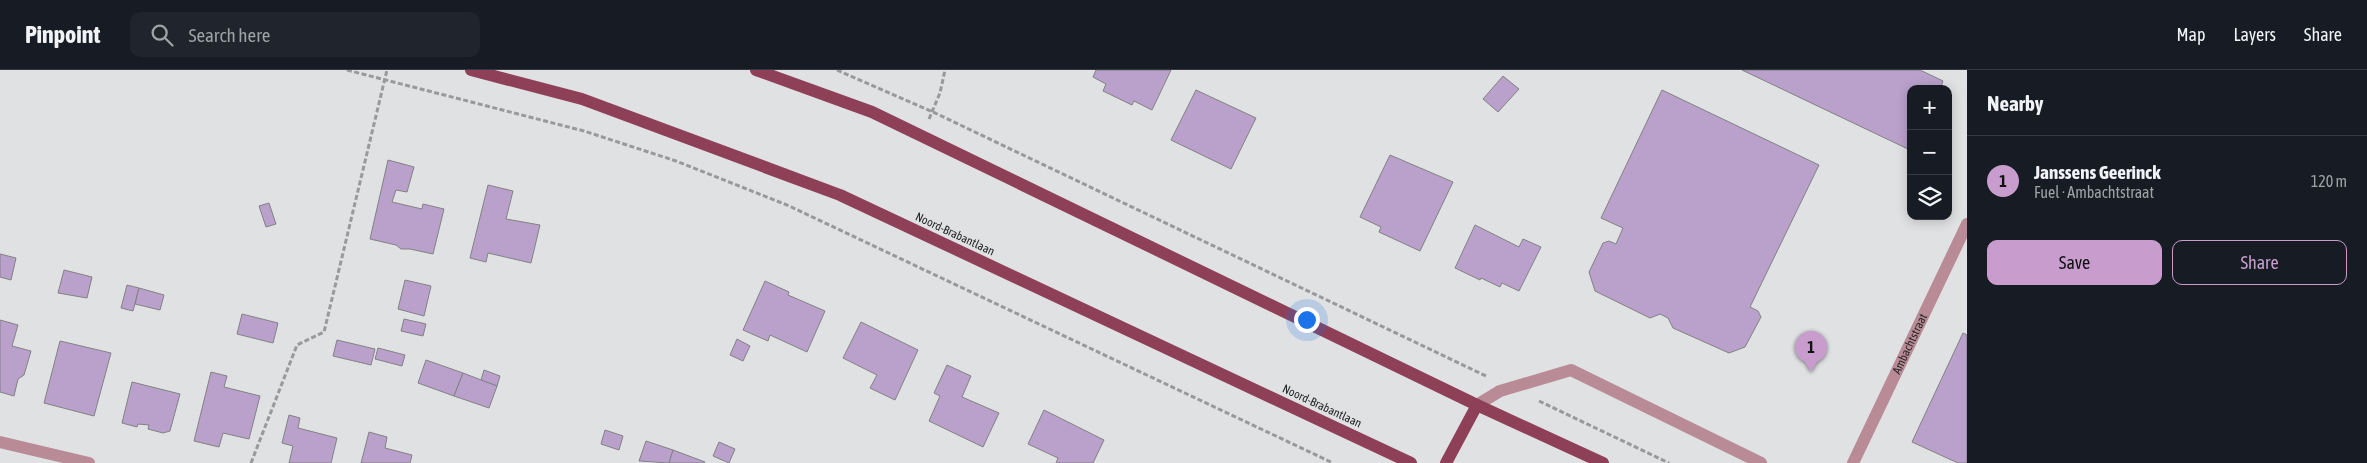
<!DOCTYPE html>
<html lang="en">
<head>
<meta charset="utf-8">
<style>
  body { margin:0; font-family:"Asap Condensed",sans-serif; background:#20242c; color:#f1f3f6 }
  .controls { position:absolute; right:15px; top:15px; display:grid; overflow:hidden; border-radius:10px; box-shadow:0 2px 12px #0003 }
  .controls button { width:45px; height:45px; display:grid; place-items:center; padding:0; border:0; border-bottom:1px solid #363941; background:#171b24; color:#f1f3f6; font:25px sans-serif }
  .you { position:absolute; left:1306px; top:249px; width:18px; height:18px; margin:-12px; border:4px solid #fff; border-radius:50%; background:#1a73e8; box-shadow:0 0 0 8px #1a73e833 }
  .badge { display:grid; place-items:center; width:32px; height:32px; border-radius:50%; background:#c89dce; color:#111; font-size:16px; font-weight:700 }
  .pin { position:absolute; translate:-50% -41px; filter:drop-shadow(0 1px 2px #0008) }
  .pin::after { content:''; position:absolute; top:26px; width:18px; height:15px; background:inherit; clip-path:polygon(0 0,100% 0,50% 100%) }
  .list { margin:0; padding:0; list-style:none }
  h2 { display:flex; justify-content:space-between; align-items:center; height:65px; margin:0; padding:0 20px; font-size:21px }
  h2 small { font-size:16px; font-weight:400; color:#9ea1a6 }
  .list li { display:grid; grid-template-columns:32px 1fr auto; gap:15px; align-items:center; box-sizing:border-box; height:90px; padding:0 20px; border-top:1px solid #363941 }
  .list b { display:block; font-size:19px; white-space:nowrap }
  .list p { margin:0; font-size:16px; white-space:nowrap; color:#9ea1a6 }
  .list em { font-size:16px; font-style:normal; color:#9ea1a6 }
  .actions { display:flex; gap:10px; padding:15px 20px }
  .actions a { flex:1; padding:11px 0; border:1px solid #c89dce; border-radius:10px; text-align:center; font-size:18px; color:#c89dce }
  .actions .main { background:#c89dce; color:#111 }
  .icon { flex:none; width:28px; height:28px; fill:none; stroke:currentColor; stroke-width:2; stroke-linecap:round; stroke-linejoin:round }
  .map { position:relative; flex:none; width:1967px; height:393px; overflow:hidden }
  header { display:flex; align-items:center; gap:30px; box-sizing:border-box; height:70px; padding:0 25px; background:#171b24; border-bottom:1px solid #363941 }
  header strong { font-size:24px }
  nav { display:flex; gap:28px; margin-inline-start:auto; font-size:18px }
  .search { width:350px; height:45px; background:#20242c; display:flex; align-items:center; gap:12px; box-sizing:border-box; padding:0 18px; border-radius:10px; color:#9ea1a6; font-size:19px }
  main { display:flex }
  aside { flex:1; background:#171b24 }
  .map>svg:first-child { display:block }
</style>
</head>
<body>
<header>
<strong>Pinpoint</strong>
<div class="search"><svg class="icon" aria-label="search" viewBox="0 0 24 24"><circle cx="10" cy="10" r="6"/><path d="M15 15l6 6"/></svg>Search here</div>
<nav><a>Map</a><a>Layers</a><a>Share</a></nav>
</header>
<main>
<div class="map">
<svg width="1967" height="393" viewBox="0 0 1967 393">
  <rect width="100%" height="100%" fill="#e0e1e3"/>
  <g fill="#b9a1cc" stroke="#828183">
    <polygon points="1096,0 1171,0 1152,40 1134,31 1132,35 1103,21 1106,14 1093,7"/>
    <polygon points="1742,0 1920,0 1943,11 1940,19 1911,19 1910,80"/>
    <polygon points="1503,6 1519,19 1498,42 1483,29"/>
    <polygon points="1196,20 1256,48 1231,99 1171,70"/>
    <polygon points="1662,20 1819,95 1750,237 1758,241 1761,247 1745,277 1729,283 1673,258 1668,248 1660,244 1650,248 1595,221 1589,202 1603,173 1609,171 1616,174 1623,158 1601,148"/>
    <polygon points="1390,85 1453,112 1420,181 1379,162 1381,157 1360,147"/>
    <polygon points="388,90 414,97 407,122 396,120 392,132 422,139 423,134 444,139 433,184 410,179 401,179 396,175 370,169"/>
    <polygon points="488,115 513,121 506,149 540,155 531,193 488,183 486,192 470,188"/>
    <polygon points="269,133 276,154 266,157 259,136"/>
    <polygon points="1475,155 1519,177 1523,169 1541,177 1519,221 1502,213 1500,217 1481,208 1480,210 1455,198"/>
    <polygon points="0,184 16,188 11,210 0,207"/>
    <polygon points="64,200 92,207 87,228 58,223"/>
    <polygon points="405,210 431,216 424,246 398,239"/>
    <polygon points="765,211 789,222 788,225 825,241 807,282 770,265 768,271 743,260"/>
    <polygon points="127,215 139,218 133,241 121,238"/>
    <polygon points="139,218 164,225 160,240 135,234"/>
    <polygon points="242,244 278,253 273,273 237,264"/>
    <polygon points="404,249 426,254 423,266 401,261"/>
    <polygon points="0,250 18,255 12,276 31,281 24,305 18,309 14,326 0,322"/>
    <polygon points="861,252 918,280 895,330 870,318 877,305 843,288"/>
    <polygon points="1963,263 1967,265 1967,393 1958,393 1912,372"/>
    <polygon points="737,269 750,276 743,291 730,285"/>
    <polygon points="337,270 375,279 371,295 333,286"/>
    <polygon points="60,271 111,283 94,346 44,333"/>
    <polygon points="378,278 405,285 402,296 375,289"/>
    <polygon points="426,290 463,303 454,326 418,313"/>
    <polygon points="947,295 971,306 962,327 999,343 983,377 929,351 940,326 934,323"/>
    <polygon points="484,300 500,306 497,316 481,310"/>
    <polygon points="211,302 227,306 224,317 260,326 249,369 223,363 219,377 194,371"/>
    <polygon points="463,303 497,316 489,338 454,326"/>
    <polygon points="132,312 180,324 170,361 163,363 148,359 149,355 138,354 137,357 122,353"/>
    <polygon points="1044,340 1104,370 1093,393 1056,393 1058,388 1028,374"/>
    <polygon points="289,345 300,348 298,358 337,368 331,393 289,393 293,376 282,373"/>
    <polygon points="605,360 623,366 619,380 601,374"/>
    <polygon points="369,362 387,367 385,378 412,385 410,393 361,393"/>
    <polygon points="646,371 673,380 669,393 639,391"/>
    <polygon points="719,372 735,379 729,393 713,386"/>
    <polygon points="673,380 705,392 704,393 669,393"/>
  </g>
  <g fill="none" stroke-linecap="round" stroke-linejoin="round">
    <g stroke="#98999a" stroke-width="3" stroke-dasharray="5 2.5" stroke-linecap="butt">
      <polyline points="347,0 584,61 676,91 787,135 1333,393"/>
      <polyline points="837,0 933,42 1486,306"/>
      <polyline points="929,49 940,23 945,0"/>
      <polyline points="1539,331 1669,393"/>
      <polyline points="251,393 297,275 324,262 387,0"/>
    </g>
    <g stroke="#b88b96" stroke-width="12">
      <polyline points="1477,335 1500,321 1571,300 1761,393"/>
      <polyline points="0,372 89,393"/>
      <path id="s1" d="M1853 393 1967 154"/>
    </g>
    <g stroke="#8e4058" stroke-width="12">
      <polyline points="471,0 582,29 840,125 1411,393"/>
      <polyline points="756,0 872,42 1477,335 1603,393"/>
      <polyline points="1446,393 1477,335"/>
    </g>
  </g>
  <g text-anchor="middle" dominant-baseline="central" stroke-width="4" stroke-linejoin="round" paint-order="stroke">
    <g font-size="12" fill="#262727" stroke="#e0e1e3">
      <text transform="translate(955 164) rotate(25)">Noord-Brabantlaan</text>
      <text stroke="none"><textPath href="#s1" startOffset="132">Ambachtstraat</textPath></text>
      <text transform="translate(1322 336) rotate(25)">Noord-Brabantlaan</text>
    </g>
  </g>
</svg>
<div class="controls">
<button>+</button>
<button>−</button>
<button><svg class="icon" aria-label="layers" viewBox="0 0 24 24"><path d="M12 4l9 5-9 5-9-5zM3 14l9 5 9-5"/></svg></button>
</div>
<div class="you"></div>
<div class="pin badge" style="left:1811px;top:302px">1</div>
</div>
<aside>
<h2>Nearby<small></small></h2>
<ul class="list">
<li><span class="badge">1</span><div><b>Janssens Geerinck</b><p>Fuel · Ambachtstraat</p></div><em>120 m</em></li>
</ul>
<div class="actions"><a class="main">Save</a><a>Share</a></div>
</aside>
</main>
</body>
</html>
